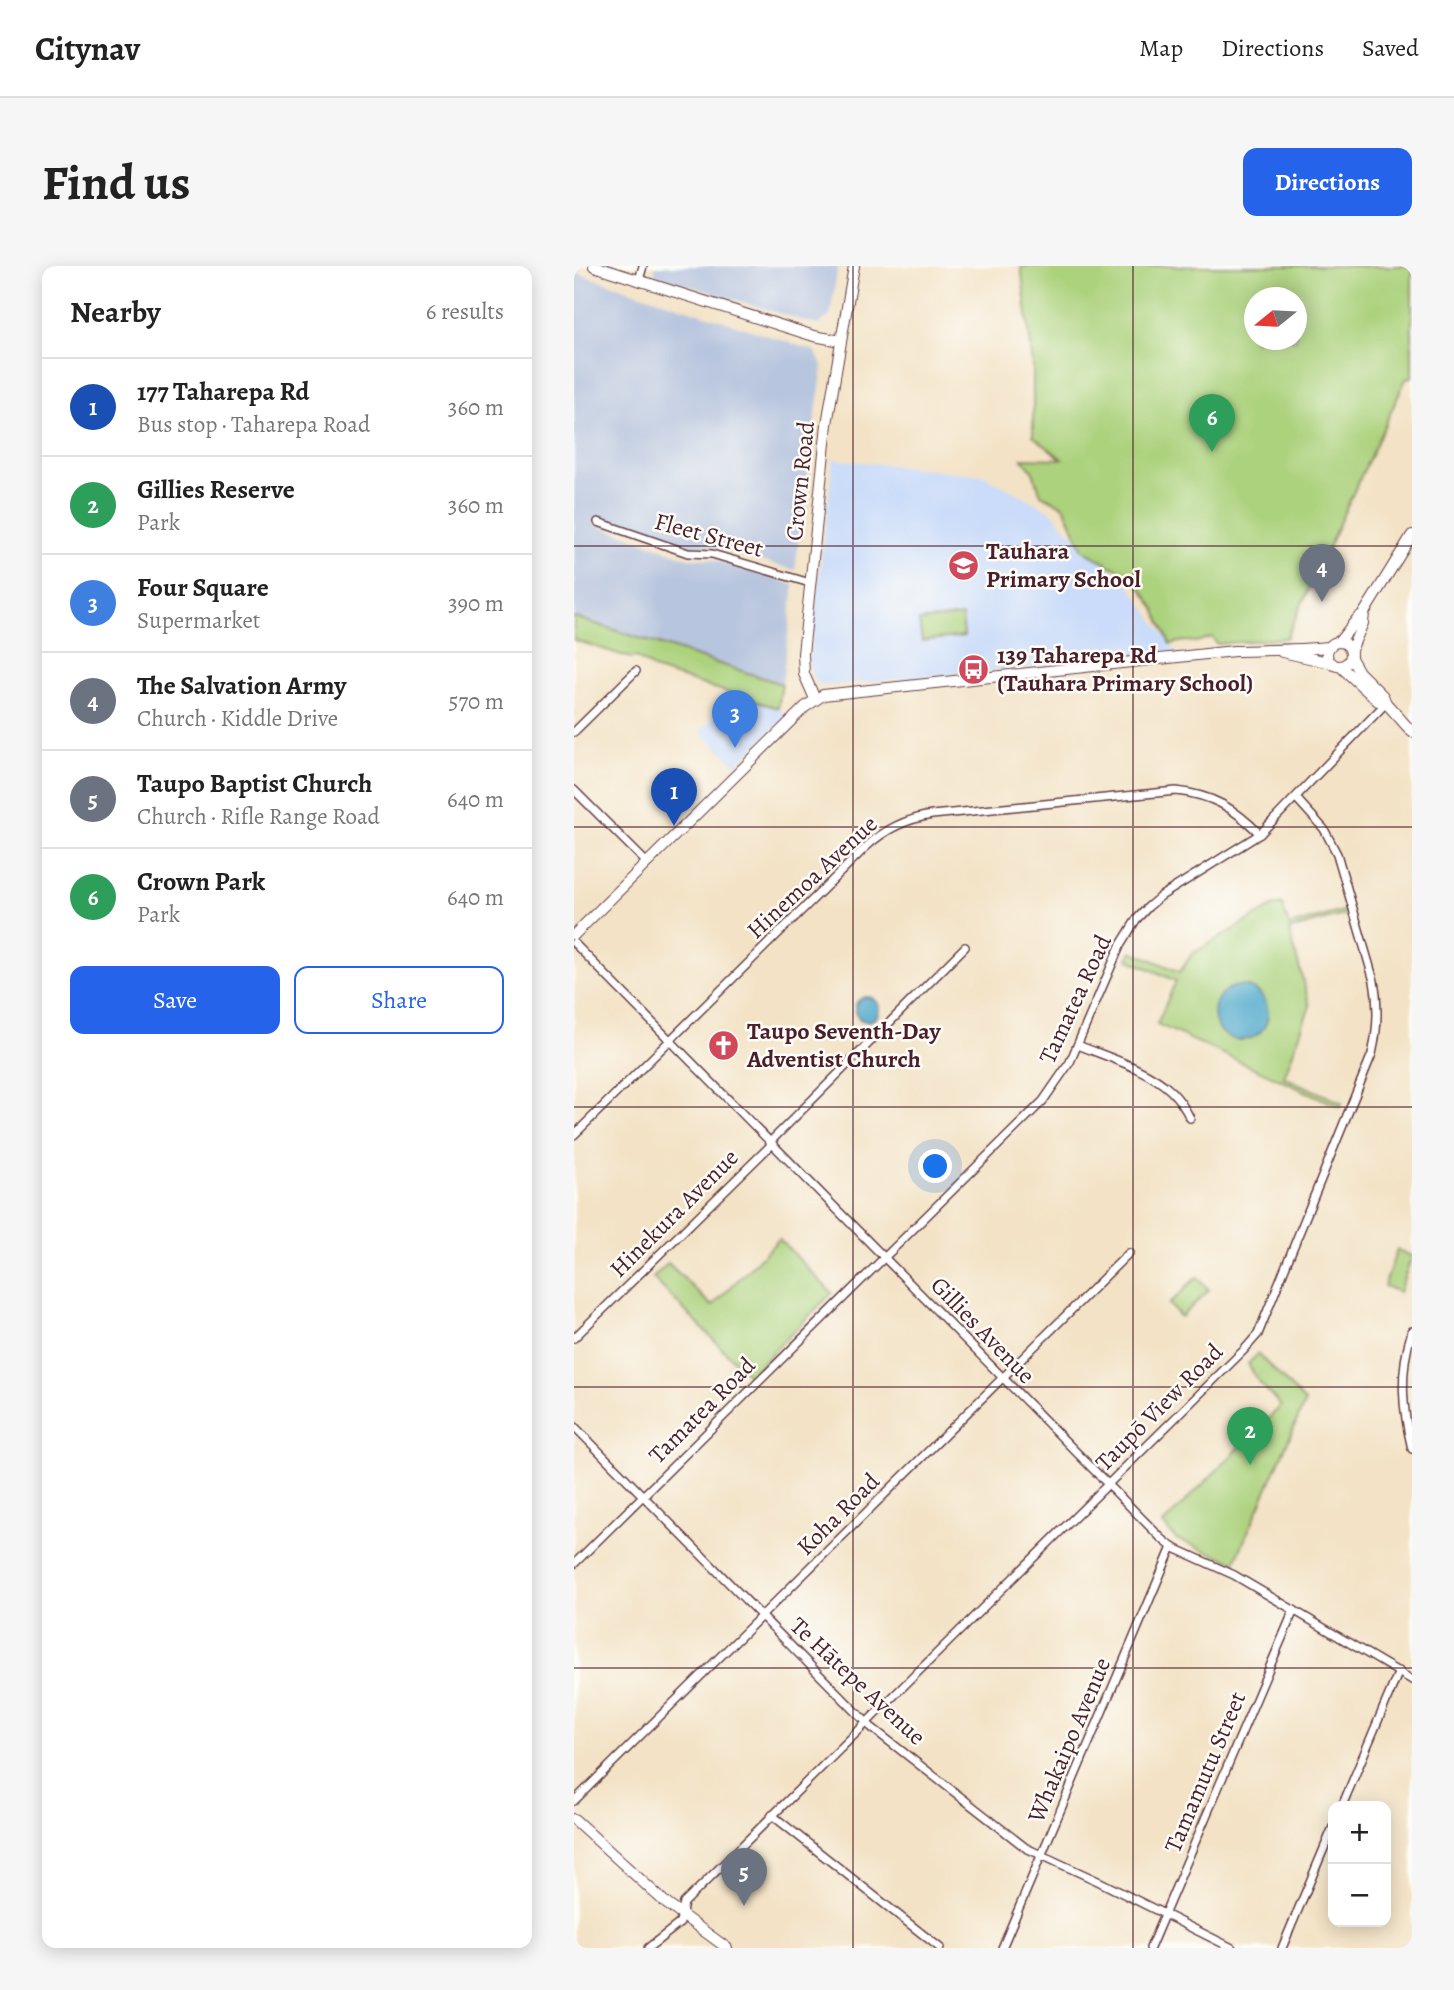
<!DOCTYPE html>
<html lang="en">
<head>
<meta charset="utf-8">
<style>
  body { margin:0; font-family:Alegreya,serif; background:#f6f6f6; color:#222 }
  .controls { position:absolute; right:21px; bottom:21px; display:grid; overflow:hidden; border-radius:14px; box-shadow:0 4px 18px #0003 }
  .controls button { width:63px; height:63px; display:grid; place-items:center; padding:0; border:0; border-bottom:2px solid #e0e0e0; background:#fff; color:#222; font:35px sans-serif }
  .compass { position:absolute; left:670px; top:21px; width:63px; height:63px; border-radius:50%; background:#fff; box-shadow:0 4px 18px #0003; rotate:252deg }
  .you { position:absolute; left:362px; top:901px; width:24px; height:24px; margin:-18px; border:5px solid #fff; border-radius:50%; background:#1a73e8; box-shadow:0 0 0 10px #1a73e833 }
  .badge { display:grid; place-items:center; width:46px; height:46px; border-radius:50%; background:#2563eb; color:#fff; font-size:23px; font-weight:700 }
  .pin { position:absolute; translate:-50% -58px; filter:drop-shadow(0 2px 4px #0008) }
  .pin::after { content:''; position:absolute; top:37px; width:24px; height:21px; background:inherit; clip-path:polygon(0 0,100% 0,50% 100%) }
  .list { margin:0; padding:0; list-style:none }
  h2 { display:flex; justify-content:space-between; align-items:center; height:91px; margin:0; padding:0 28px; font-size:30px }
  h2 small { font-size:23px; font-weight:400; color:#767676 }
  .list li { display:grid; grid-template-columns:46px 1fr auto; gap:21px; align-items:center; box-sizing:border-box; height:98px; padding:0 28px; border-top:2px solid #e0e0e0 }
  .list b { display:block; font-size:26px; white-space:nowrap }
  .list p { margin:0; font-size:23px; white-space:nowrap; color:#767676 }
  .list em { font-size:23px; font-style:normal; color:#767676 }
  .actions { display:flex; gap:14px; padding:21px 28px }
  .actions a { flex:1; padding:16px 0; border:2px solid #2563eb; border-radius:14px; text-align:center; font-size:24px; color:#2563eb }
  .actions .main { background:#2563eb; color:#fff }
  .map { position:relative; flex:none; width:838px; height:1682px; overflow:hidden; border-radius:14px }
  header { display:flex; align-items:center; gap:42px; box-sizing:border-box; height:98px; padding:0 35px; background:#fff; border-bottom:2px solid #e0e0e0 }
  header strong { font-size:33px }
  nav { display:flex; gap:38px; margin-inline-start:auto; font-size:24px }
  .intro { display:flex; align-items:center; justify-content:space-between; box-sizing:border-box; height:168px; padding:0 42px }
  h1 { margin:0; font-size:49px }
  .button { padding:18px 32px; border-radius:14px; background:#2563eb; color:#fff; font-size:24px; font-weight:700 }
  main { display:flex; gap:42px; padding:0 42px }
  aside { flex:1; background:#fff; border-radius:14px; box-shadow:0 4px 18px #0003 }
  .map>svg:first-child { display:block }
</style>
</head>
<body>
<header>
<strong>Citynav</strong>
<nav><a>Map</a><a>Directions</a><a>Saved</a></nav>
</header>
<div class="intro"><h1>Find us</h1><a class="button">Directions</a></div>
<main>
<aside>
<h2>Nearby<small>6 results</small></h2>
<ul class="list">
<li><span class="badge" style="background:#1a4fb4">1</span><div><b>177 Taharepa Rd</b><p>Bus stop · Taharepa Road</p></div><em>360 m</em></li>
<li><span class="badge" style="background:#2e9e5b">2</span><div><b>Gillies Reserve</b><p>Park</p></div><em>360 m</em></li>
<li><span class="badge" style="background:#3f7fe0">3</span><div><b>Four Square</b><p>Supermarket</p></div><em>390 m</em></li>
<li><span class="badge" style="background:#6b7280">4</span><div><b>The Salvation Army</b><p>Church · Kiddle Drive</p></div><em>570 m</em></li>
<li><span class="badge" style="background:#6b7280">5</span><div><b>Taupo Baptist Church</b><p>Church · Rifle Range Road</p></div><em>640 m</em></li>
<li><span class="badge" style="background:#2e9e5b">6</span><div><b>Crown Park</b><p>Park</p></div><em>640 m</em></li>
</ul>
<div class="actions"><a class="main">Save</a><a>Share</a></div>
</aside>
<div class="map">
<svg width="838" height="1682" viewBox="0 0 838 1682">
  <rect width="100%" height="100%" fill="#fdfcf7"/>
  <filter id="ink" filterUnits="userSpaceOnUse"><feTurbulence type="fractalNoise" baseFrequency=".0143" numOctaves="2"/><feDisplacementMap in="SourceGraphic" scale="14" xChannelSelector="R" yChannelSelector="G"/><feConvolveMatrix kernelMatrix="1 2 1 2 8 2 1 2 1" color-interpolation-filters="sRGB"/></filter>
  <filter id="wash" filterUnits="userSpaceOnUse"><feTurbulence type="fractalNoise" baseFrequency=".00686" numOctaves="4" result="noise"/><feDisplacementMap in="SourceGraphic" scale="28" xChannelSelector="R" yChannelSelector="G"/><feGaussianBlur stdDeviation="1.57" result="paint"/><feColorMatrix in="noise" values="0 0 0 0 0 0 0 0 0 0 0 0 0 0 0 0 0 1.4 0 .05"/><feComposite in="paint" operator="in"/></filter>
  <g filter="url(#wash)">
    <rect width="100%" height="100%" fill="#f3e2c5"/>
    <g fill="#cadcf9">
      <polygon points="259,193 408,209 477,245 513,285 551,313 603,387 263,419 250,420 242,415 237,409 235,399"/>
      <polygon points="161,430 204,442 213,450 162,499 126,465"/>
    </g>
    <g fill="#b7c5de">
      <polygon points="81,0 264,0 256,50 244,59 83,10 81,7"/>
      <polygon points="0,6 241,85 249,101 236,185 221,304 134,280 114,280 24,251 21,258 114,292 138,293 220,319 208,418 0,351"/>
    </g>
    <g fill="#acd27d" stroke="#7b7854" stroke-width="2" fill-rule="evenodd">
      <path d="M447 0H838V111L832 113 712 372 643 378 638 371 622 376 610 375 596 378 581 343 558 309 537 300 509 284 490 240 467 229 459 206 448 192 488 193 459 170V99ZM680 32H722V74H680Z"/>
      <polygon points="388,350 390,370 348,375 345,355"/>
      <polygon points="0,351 208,418 204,442 82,404 62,391 57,392 0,374"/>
      <polygon points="708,638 715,660 772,644 773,648 715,664 736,740 710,811 768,837 766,841 583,758 602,715 554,693 558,685 606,706 618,688 698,641"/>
      <polygon points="205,973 258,1027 175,1110 79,1012 94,997 138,1040"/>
      <polygon points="823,984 838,990 825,1026 810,1020"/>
      <polygon points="623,1011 635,1024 607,1051 595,1038"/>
      <polygon points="684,1088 731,1136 661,1296 602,1273 589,1258 707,1140 684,1115 674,1098"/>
    </g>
    <g fill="#4ca7ca" stroke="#4b637a" stroke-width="2">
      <circle cx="667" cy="747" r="27"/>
      <circle cx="293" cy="743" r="12"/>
    </g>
  </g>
  <g filter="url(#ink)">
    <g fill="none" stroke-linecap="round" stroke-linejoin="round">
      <defs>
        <g id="street">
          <polyline points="65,14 69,0"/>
          <polyline points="24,256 114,287 138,288 236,317"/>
          <polyline points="0,466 62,405"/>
          <polyline points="0,524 73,597"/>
          <polyline points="0,677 587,1272 598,1281 660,1309 838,1414"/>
          <path d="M504 779C533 791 574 803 597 825 605 833 611 842 616 852"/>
          <path d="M0 869 292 581C311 563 332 553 358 549L602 525C639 529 660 542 686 568"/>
          <polyline points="196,876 391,681"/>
          <path d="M838 1065C825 1106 828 1142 838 1183"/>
          <polyline points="0,1072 198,878"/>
          <polyline points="0,1160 297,1461 452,1582 526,1616 658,1682"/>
          <polyline points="0,1298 469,835 496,796 546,680 562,654 574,641 587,630 686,568 812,437"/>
          <polyline points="0,1535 555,987"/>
          <polyline points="768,1540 825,1405"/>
          <polyline points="198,1549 366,1682"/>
          <path d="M74 1682 106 1657 110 1637 670 1084 684 1068 798 788C804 763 805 741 800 715L763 588 750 563 722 532"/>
          <polyline points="428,1682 598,1281"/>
          <polyline points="576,1682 720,1344"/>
          <polyline points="708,1682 759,1561"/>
        </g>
        <g id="secondary">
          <polyline points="20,0 240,70 267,75"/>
          <polyline points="765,376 783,353 790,347 838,269"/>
          <circle cx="765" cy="388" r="12"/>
          <polyline points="777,384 789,357 790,347"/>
          <polyline points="708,386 758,397"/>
          <polyline points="777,392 785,406 809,430 812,437 838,466"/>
          <polyline points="766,400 804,435 812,437"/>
          <polyline points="241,433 230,408 229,388 253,158 280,0"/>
          <path d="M0 669 231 441 249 429 660 385C692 384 723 384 755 381"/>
          <polyline points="0,1553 93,1638 153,1682"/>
        </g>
      </defs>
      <use href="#street" stroke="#633c42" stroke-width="10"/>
      <use href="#secondary" stroke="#633c42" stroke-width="12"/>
      <use href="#street" stroke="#fff" stroke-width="7"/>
      <use href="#secondary" stroke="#fff" stroke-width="10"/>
    </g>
  </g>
  <path fill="none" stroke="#4a1f2b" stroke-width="2" stroke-opacity="0.55" d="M279 0V1682M559 0V1682M0 280H838M0 561H838M0 841H838M0 1121H838M0 1402H838"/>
  <defs>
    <symbol id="school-disc" viewBox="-11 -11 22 22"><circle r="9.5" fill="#d1495b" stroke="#fdfcf7"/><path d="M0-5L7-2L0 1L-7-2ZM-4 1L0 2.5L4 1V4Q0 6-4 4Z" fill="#fff"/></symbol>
    <symbol id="bus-disc" viewBox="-11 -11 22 22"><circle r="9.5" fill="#d1495b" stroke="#fdfcf7"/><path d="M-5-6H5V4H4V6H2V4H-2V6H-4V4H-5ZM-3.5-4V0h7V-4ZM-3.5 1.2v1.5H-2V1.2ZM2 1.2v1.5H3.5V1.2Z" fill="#fff"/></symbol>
    <symbol id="church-disc" viewBox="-11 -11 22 22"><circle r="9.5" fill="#d1495b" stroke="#fdfcf7"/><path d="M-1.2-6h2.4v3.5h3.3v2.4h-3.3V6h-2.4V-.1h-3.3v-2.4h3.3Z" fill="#fff"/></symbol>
  </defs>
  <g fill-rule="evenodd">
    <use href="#school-disc" x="372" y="282" width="35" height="35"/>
    <use href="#bus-disc" x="382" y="386" width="35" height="35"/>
    <use href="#church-disc" x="132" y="762" width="35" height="35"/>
  </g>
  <g text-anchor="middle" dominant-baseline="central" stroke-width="5" stroke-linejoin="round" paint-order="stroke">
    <g font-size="24" fill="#4a1f2b" stroke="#fdfcf7">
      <text transform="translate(226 215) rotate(-84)">Crown Road</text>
      <text transform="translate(135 269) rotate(15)">Fleet Street</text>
      <text transform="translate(238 611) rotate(-43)">Hinemoa Avenue</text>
      <text transform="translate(501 733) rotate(-65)">Tamatea Road</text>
      <text transform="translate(100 947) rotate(-45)">Hinekura Avenue</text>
      <text transform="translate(409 1064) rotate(46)">Gillies Avenue</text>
      <text transform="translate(585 1141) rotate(-45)">Taupō View Road</text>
      <text transform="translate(128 1144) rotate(-45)">Tamatea Road</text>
      <text transform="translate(264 1248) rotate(-45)">Koha Road</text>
      <text transform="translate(284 1415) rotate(43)">Te Hātepe Avenue</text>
      <text transform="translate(495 1474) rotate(-67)">Whakaipo Avenue</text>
      <text transform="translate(631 1506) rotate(-67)">Tamamutu Street</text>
    </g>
    <g font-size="24" font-weight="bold" fill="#4a1f2b" stroke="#fdfcf7" text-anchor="start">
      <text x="412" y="285">Tauhara<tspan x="412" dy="28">Primary School</tspan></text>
      <text x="423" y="389">139 Taharepa Rd<tspan x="423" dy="28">(Tauhara Primary School)</tspan></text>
      <text x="173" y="765">Taupo Seventh-Day<tspan x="173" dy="28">Adventist Church</tspan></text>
    </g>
  </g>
</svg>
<div class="controls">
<button>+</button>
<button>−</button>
</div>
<svg class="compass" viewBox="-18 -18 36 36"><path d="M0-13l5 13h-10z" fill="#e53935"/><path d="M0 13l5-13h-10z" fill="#767676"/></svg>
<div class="you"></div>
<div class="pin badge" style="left:100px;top:560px;background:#1a4fb4">1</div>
<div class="pin badge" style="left:676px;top:1199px;background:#2e9e5b">2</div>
<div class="pin badge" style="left:161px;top:482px;background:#3f7fe0">3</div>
<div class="pin badge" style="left:748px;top:336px;background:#6b7280">4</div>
<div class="pin badge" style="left:170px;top:1640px;background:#6b7280">5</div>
<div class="pin badge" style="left:638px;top:186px;background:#2e9e5b">6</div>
</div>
</main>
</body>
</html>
